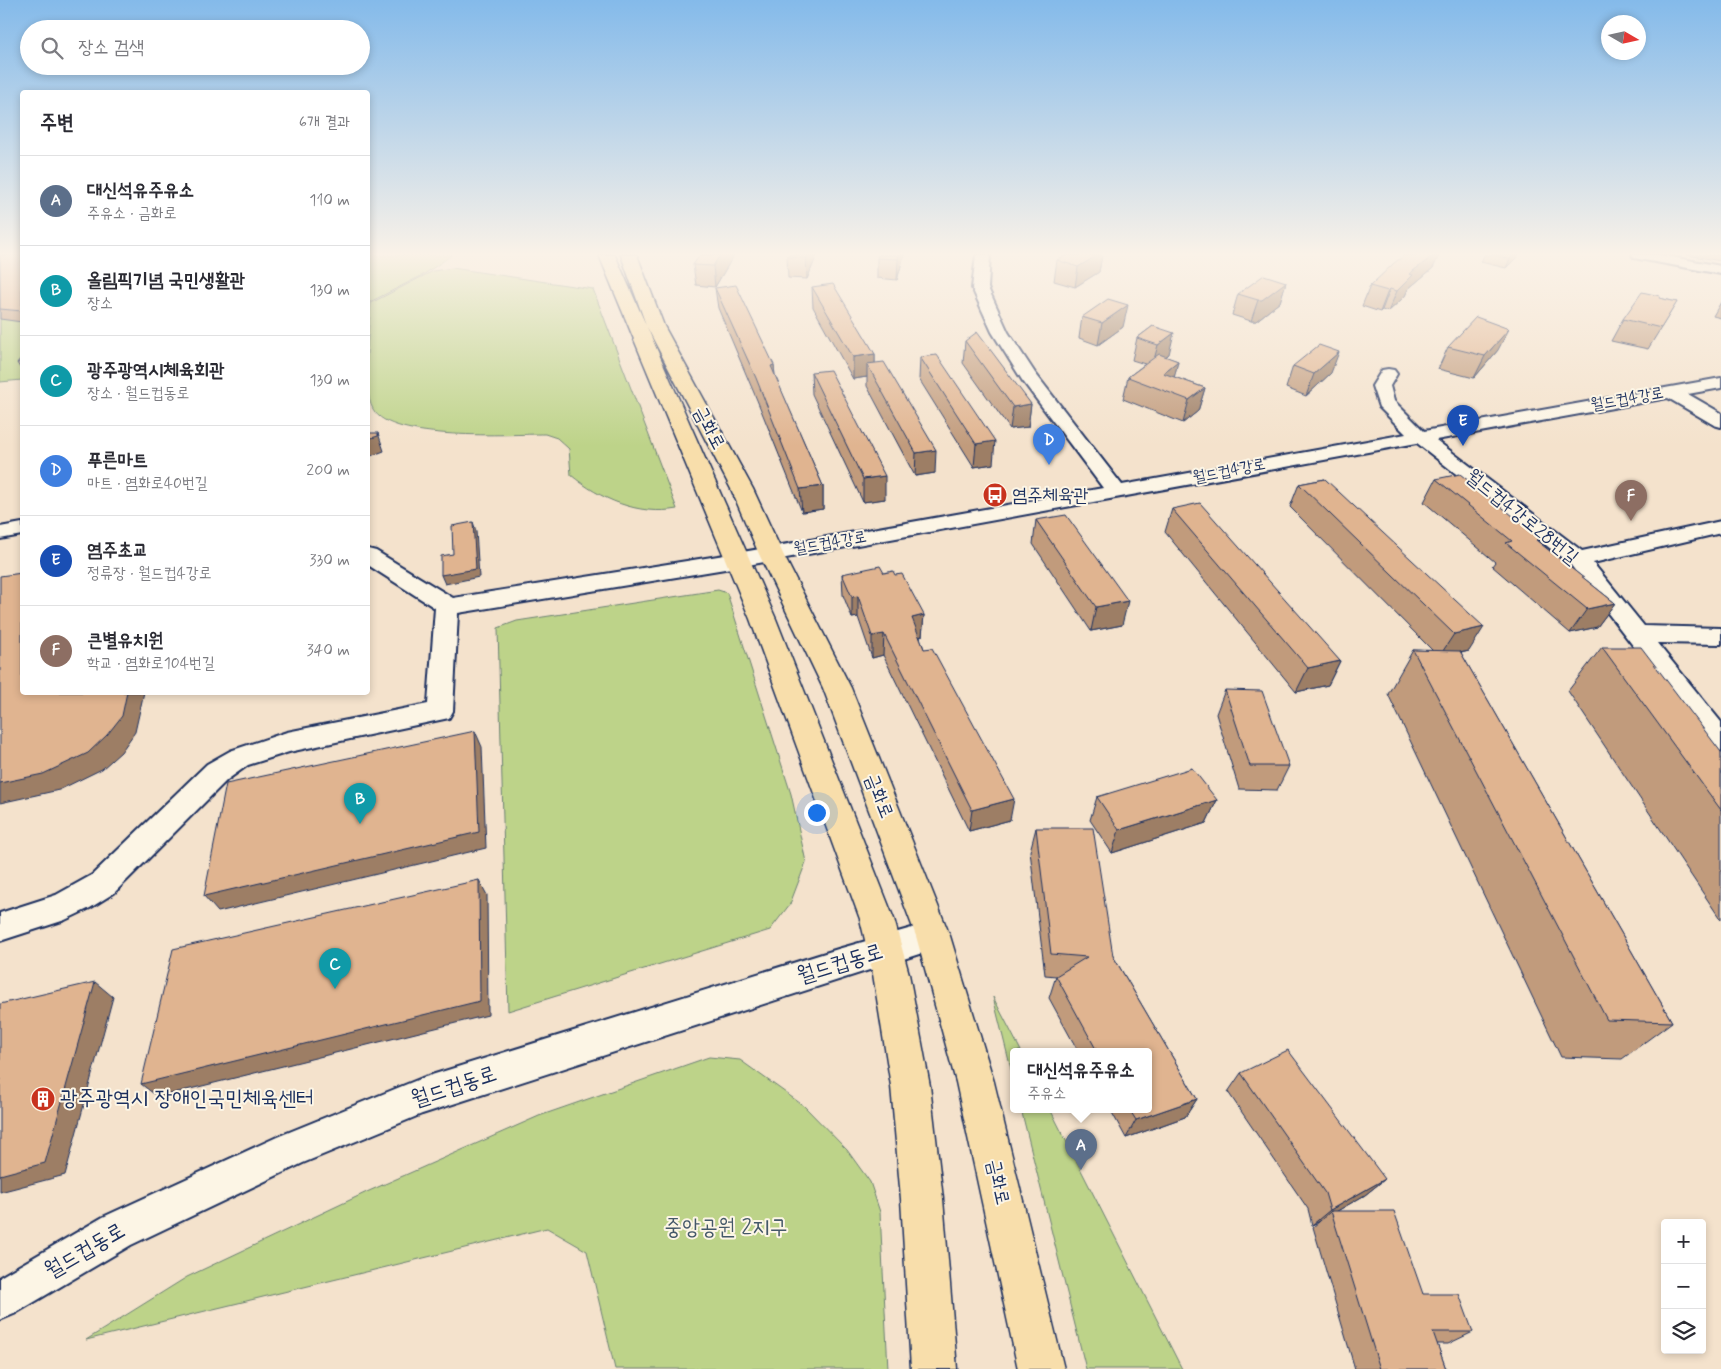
<!DOCTYPE html>
<html lang="ko">
<head>
<meta charset="utf-8">
<style>
  body { margin:0; font-family:Mynerve,"Poor Story",sans-serif; background:#f2f2f3; color:#2b2b33 }
  .controls { position:absolute; right:15px; bottom:15px; display:grid; overflow:hidden; border-radius:5px; box-shadow:0 2px 8px #0003 }
  .controls button { width:45px; height:45px; display:grid; place-items:center; padding:0; border:0; border-bottom:1px solid #e1e1e2; background:#fff; color:#2b2b33; font:25px sans-serif }
  .compass { position:absolute; left:1601px; top:15px; width:45px; height:45px; border-radius:50%; background:#fff; box-shadow:0 2px 8px #0003; rotate:99deg }
  .you { position:absolute; left:816px; top:812px; width:18px; height:18px; margin:-12px; border:4px solid #fff; border-radius:50%; background:#1a73e8; box-shadow:0 0 0 8px #1a73e833 }
  .badge { display:grid; place-items:center; width:32px; height:32px; border-radius:50%; background:#c8321e; color:#fff; font-size:16px; font-weight:700 }
  .pin { position:absolute; translate:-50% -41px; filter:drop-shadow(0 1px 2px #0008) }
  .pin::after { content:''; position:absolute; top:26px; width:18px; height:15px; background:inherit; clip-path:polygon(0 0,100% 0,50% 100%) }
  .popup { position:absolute; left:1010px; top:1048px; width:142px; height:65px; box-sizing:border-box; display:grid; place-content:center; border-radius:5px; background:#fff; filter:drop-shadow(0 1px 4px #0005); font-size:16px; white-space:nowrap; color:#7c7c81 }
  .popup b { font-size:19px; color:#2b2b33 }
  .popup::after { content:''; position:absolute; left:50%; top:100%; margin-left:-10px; border:10px solid transparent; border-top-color:#fff }
  .list { margin:0; padding:0; list-style:none }
  h2 { display:flex; justify-content:space-between; align-items:center; height:65px; margin:0; padding:0 20px; font-size:21px }
  h2 small { font-size:16px; font-weight:400; color:#7c7c81 }
  .list li { display:grid; grid-template-columns:32px 1fr auto; gap:15px; align-items:center; box-sizing:border-box; height:90px; padding:0 20px; border-top:1px solid #e1e1e2 }
  .list b { display:block; font-size:19px; white-space:nowrap }
  .list p { margin:0; font-size:16px; white-space:nowrap; color:#7c7c81 }
  .list em { font-size:16px; font-style:normal; color:#7c7c81 }
  .icon { flex:none; width:28px; height:28px; fill:none; stroke:currentColor; stroke-width:2; stroke-linecap:round; stroke-linejoin:round }
  .map { position:relative; flex:none; width:1721px; height:1369px; overflow:hidden }
  .search { position:absolute; background:#fff; box-shadow:0 2px 8px #0003; left:20px; top:20px; width:350px; height:55px; display:flex; align-items:center; gap:12px; box-sizing:border-box; padding:0 18px; border-radius:28px; color:#7c7c81; font-size:19px }
  .panel { position:absolute; background:#fff; box-shadow:0 2px 8px #0003; left:20px; top:90px; width:350px; height:605px; border-radius:5px }
  .map>svg:first-child { display:block }
</style>
</head>
<body>
<div class="map">
<svg width="1721" height="1369" viewBox="0 0 1721 1369">
  <rect width="100%" height="100%" fill="#f4e2cc"/>
  <filter id="ink" filterUnits="userSpaceOnUse"><feTurbulence type="fractalNoise" baseFrequency=".02" numOctaves="2"/><feDisplacementMap in="SourceGraphic" scale="10" xChannelSelector="R" yChannelSelector="G"/><feConvolveMatrix kernelMatrix="1 2 1 2 8 2 1 2 1" color-interpolation-filters="sRGB"/></filter>
  <g filter="url(#ink)">
    <g fill="#bdd389" stroke="#6c8174">
      <polygon points="0,255 22,255 22,380 0,382"/>
      <polygon points="368,255 452,255 423,275 368,303"/>
      <path d="M452 268 593 289 677 509C638 516 600 499 571 475L569 449 557 438 545 434C511 434 390 442 373 409 361 387 369 329 371 303L433 271Z"/>
      <polygon points="718,590 727,593 791,794 806,862 790,904 770,930 508,1011 498,628 517,621"/>
      <polygon points="993,997 1021,1051 1014,1051 1013,1077"/>
      <polygon points="709,1057 740,1060 804,1106 847,1150 870,1182 880,1212 888,1369 615,1369 587,1251 547,1228 86,1340 187,1277 369,1191 539,1116"/>
      <polygon points="1021,1109 1050,1109 1182,1369 1086,1369"/>
    </g>
    <g fill="none" stroke-linecap="round" stroke-linejoin="round">
      <defs>
        <g id="minor">
          <polygon points="976,255 990,255 988,288 1008,332 1035,373 1122,485 1406,434 1379,407 1372,386 1382,370 1388,369 1394,370 1397,374 1390,386 1394,401 1424,431 1721,378 1721,388 1688,394 1721,413 1721,427 1714,425 1668,398 1436,440 1582,551 1721,521 1721,533 1593,563 1644,626 1721,628 1721,644 1657,643 1721,722 1721,751 1712,748 1570,564 1417,443 737,567 458,613 453,711 449,718 289,752 248,765 227,780 114,893 90,908 65,920 0,941 0,913 56,895 92,875 207,764 230,751 287,732 428,704 435,608 368,565 368,549 376,551 453,598 737,553 1103,488 1022,380 992,332 972,288"/>
          <polygon points="1632,255 1661,255 1721,266 1721,274 1639,259 1634,258"/>
          <polygon points="22,523 22,535 0,539 0,527"/>
          <polygon points="933,922 944,926 949,936 944,946 422,1114 303,1163 131,1245 14,1314 0,1320 0,1277 103,1217 277,1137 422,1078 838,949"/>
        </g>
        <polygon id="major" points="599,255 615,255 646,325 621,255 637,255 664,326 753,489 783,554 851,688 950,936 994,1082 1064,1369 1018,1369 956,1082 916,936 823,688 759,554 731,489 647,327 776,619 894,919 909,974 930,1086 943,1199 957,1369 911,1369 901,1199 891,1086 873,974 860,919 750,619"/>
      </defs>
      <use href="#minor" stroke="#1b2f5e" stroke-width="4"/>
      <use href="#major" stroke="#1b2f5e" stroke-width="3"/>
      <use href="#minor" fill="#fcf5e5" fill-rule="evenodd"/>
      <use href="#major" fill="#f8deab" fill-rule="evenodd"/>
    </g>
    <g fill="#c19b7c" stroke="#1b2f5e">
      <polygon points="0,255 22,255 22,322 0,319"/>
      <polygon points="700,255 734,255 715,287 696,285 693,265"/>
      <polygon points="788,255 817,255 807,279 788,278 787,257"/>
      <polygon points="904,255 897,280 877,278 877,258"/>
      <polygon points="1067,255 1102,255 1099,272 1075,287 1054,281 1057,260"/>
      <polygon points="1405,255 1439,255 1433,268 1408,289 1405,296 1388,312 1382,310 1380,312 1362,306 1370,286"/>
      <polygon points="1484,255 1519,255 1506,268 1481,262"/>
      <polygon points="1687,255 1721,255 1721,261"/>
      <polygon points="1286,282 1280,302 1256,321 1251,321 1232,315 1238,294"/>
      <polygon points="812,287 875,354 875,363 935,473 915,476 867,386 867,377 853,379 813,307"/>
      <polygon points="715,288 774,365 775,376 823,486 823,509 802,512 757,400 718,308"/>
      <polygon points="1659,298 1677,302 1648,349 1611,341 1623,319"/>
      <polygon points="1721,302 1721,318 1713,316"/>
      <polygon points="1082,317 1123,327 1098,345 1079,338"/>
      <polygon points="1153,326 1169,354 1166,357 1178,361 1174,377 1205,388 1198,411 1183,423 1123,399 1128,377 1145,364 1132,360 1137,338"/>
      <polygon points="965,341 1031,404 1028,427 1010,429 963,363"/>
      <polygon points="1448,347 1498,350 1474,378 1438,369"/>
      <polygon points="22,357 22,371 17,363"/>
      <polygon points="920,357 993,464 974,467 919,379"/>
      <polygon points="1293,366 1331,373 1306,396 1286,388"/>
      <polygon points="811,372 885,499 863,502 812,394"/>
      <polygon points="1325,479 1469,651 1461,653 1672,1022 1622,1059 1561,1057 1388,694 1413,650 1433,651 1290,507 1299,484"/>
      <polygon points="1436,479 1539,543 1615,603 1597,627 1570,633 1492,566 1495,562 1424,502"/>
      <polygon points="1172,509 1340,661 1328,685 1296,692 1165,532"/>
      <polygon points="1036,520 1122,625 1091,631 1033,544"/>
      <polygon points="884,573 924,615 922,636 920,637 924,649 1010,820 969,831 883,655 872,658 858,617 852,618 843,595 842,574"/>
      <polygon points="1602,647 1721,752 1721,920 1568,691"/>
      <polygon points="1225,690 1289,766 1277,790 1239,789 1216,714"/>
      <polygon points="1097,797 1217,800 1206,823 1112,853 1090,820"/>
      <polygon points="1036,828 1113,956 1197,1099 1185,1117 1126,1138 1110,1109 1148,1109 1148,1051 1078,1051 1049,998 1056,976 1045,975 1030,851"/>
      <polygon points="1241,1073 1385,1179 1365,1195 1337,1211 1423,1294 1473,1332 1448,1344 1437,1344 1446,1369 1355,1369 1313,1227 1320,1221 1312,1225 1308,1209 1228,1092"/>
    </g>
    <g fill="#9d7e65" stroke="#1b2f5e">
      <polygon points="720,255 734,255 715,287 713,266"/>
      <polygon points="808,255 817,255 807,279 806,258"/>
      <polygon points="899,255 904,255 897,280 898,259"/>
      <polygon points="1098,255 1102,255 1099,272 1075,287 1078,267"/>
      <polygon points="1434,255 1439,255 1433,268 1408,289 1405,296 1388,312 1397,291 1409,274"/>
      <polygon points="1514,255 1519,255 1506,268 1510,259"/>
      <polygon points="1286,282 1280,302 1256,321 1251,321 1258,300"/>
      <polygon points="1390,289 1382,310 1380,312 1388,291"/>
      <polygon points="1128,305 1123,327 1098,345 1102,323"/>
      <polygon points="1509,329 1498,350 1474,378 1485,356"/>
      <polygon points="1174,333 1169,354 1152,367 1158,345"/>
      <polygon points="1339,352 1331,373 1306,396 1314,374"/>
      <polygon points="875,354 875,376 867,364 867,377 853,379 853,357"/>
      <polygon points="1178,361 1173,383 1163,373"/>
      <polygon points="774,365 776,387 771,366"/>
      <polygon points="1205,388 1198,411 1183,423 1189,400"/>
      <polygon points="1031,404 1028,427 1010,429 1013,407"/>
      <polygon points="378,433 384,451 368,457 368,439"/>
      <polygon points="995,441 993,464 974,467 976,444"/>
      <polygon points="936,450 935,473 915,476 916,453"/>
      <polygon points="885,476 885,499 863,502 863,479"/>
      <polygon points="823,486 823,509 802,512 800,489"/>
      <polygon points="473,522 476,531 479,577 445,584 441,575"/>
      <polygon points="858,596 858,617 852,618 852,597"/>
      <polygon points="1128,601 1122,625 1091,631 1096,607"/>
      <polygon points="1615,603 1597,627 1570,633 1587,609"/>
      <polygon points="924,615 922,636 911,639 912,618"/>
      <polygon points="1484,627 1469,651 1439,657 1454,634"/>
      <polygon points="884,634 883,655 872,658 872,636"/>
      <polygon points="1340,661 1328,685 1296,692 1308,668"/>
      <polygon points="127,692 144,692 135,732 121,752 102,769 59,790 0,803 0,783"/>
      <polygon points="475,731 482,747 486,848 218,912 204,896"/>
      <polygon points="1014,799 1010,820 969,831 972,810"/>
      <polygon points="1217,800 1206,823 1112,853 1119,830"/>
      <polygon points="479,880 487,895 488,1015 158,1097 141,1084"/>
      <polygon points="95,982 113,997 65,1175 0,1192 0,1175"/>
      <polygon points="1197,1099 1185,1117 1126,1138 1136,1120"/>
      <polygon points="1385,1179 1365,1195 1332,1214 1331,1211 1320,1221 1312,1225 1330,1210"/>
    </g>
    <g fill="#e0b490" stroke="#1b2f5e">
      <polygon points="0,255 22,255 22,311 0,309"/>
      <polygon points="700,255 720,255 713,266 693,265"/>
      <polygon points="788,255 808,255 806,258 787,257"/>
      <polygon points="878,255 899,255 898,259 877,258"/>
      <polygon points="1067,255 1098,255 1078,267 1057,260"/>
      <polygon points="1405,255 1434,255 1409,274 1413,275 1397,291 1390,289 1388,291 1370,286 1394,263"/>
      <polygon points="1494,255 1514,255 1510,259"/>
      <polygon points="1264,275 1286,282 1262,300 1258,300 1238,294"/>
      <polygon points="833,284 875,354 853,357 812,287"/>
      <polygon points="736,285 774,365 771,366 823,486 800,489 756,378 715,288"/>
      <polygon points="1642,292 1660,296 1659,298 1677,302 1661,328 1623,319"/>
      <polygon points="1108,299 1128,305 1102,323 1082,317"/>
      <polygon points="1476,317 1509,329 1485,356 1448,347"/>
      <polygon points="1153,326 1174,333 1158,345 1137,338"/>
      <polygon points="977,332 1031,404 1013,407 965,341"/>
      <polygon points="1319,345 1339,352 1314,374 1293,366"/>
      <polygon points="1159,354 1178,361 1163,373 1205,388 1189,400 1128,377"/>
      <polygon points="937,355 995,441 976,444 920,357"/>
      <polygon points="22,357 22,362 17,363"/>
      <polygon points="884,362 936,450 916,453 867,364"/>
      <polygon points="830,370 885,476 863,479 811,372"/>
      <polygon points="368,433 378,433 378,436 368,439"/>
      <polygon points="1460,474 1542,539 1536,540 1615,603 1587,609 1506,543 1512,541 1436,479"/>
      <polygon points="1325,479 1484,627 1454,634 1299,484"/>
      <polygon points="1200,503 1340,661 1308,668 1172,509"/>
      <polygon points="1066,515 1128,601 1096,607 1036,520"/>
      <polygon points="473,522 476,569 441,575 441,556 453,554 452,526"/>
      <polygon points="880,566 884,573 893,571 895,575 902,574 924,615 912,618 924,649 932,648 1014,799 972,810 884,634 872,636 858,596 852,597 842,574"/>
      <polygon points="22,573 22,692 127,692 122,716 107,735 88,753 43,774 0,783 0,576"/>
      <polygon points="1602,647 1641,647 1721,752 1721,810"/>
      <polygon points="1413,650 1460,651 1672,1022 1607,1020"/>
      <polygon points="1225,690 1262,691 1289,766 1250,766"/>
      <polygon points="475,731 479,832 204,896 226,784"/>
      <polygon points="1192,768 1217,800 1119,830 1097,797"/>
      <polygon points="1036,828 1093,828 1113,956 1197,1099 1136,1120 1129,1109 1148,1109 1148,1051 1097,1051 1056,976 1087,957 1051,954"/>
      <polygon points="479,880 480,1001 141,1084 173,949"/>
      <polygon points="95,982 45,1163 0,1175 0,1004"/>
      <polygon points="1288,1050 1385,1179 1330,1210 1325,1193 1241,1073"/>
      <polygon points="1331,1211 1394,1211 1423,1294 1459,1294 1473,1332 1433,1332 1446,1369 1380,1369"/>
    </g>
  </g>
  <linearGradient id="sky" x2="0" y2="1"><stop stop-color="#84baea"/><stop offset="0.57" stop-color="#faf2e8"/><stop offset="1" stop-color="#faf2e8" stop-opacity="0"/></linearGradient>
  <rect width="1721" height="446" fill="url(#sky)"/>
  <defs>
    <symbol id="bus-disc" viewBox="-11 -11 22 22"><circle r="9.5" fill="#c8321e" stroke="#fcf5e5"/><path d="M-5-6H5V4H4V6H2V4H-2V6H-4V4H-5ZM-3.5-4V0h7V-4ZM-3.5 1.2v1.5H-2V1.2ZM2 1.2v1.5H3.5V1.2Z" fill="#fff"/></symbol>
    <symbol id="building-disc" viewBox="-11 -11 22 22"><circle r="9.5" fill="#c8321e" stroke="#fcf5e5"/><path d="M-4-6H4V6H1V3H-1V6H-4ZM-2.5-4.3h1.7v1.8h-1.7ZM.8-4.3h1.7v1.8H.8ZM-2.5-1h1.7V.8h-1.7ZM.8-1h1.7V.8H.8Z" fill="#fff"/></symbol>
  </defs>
  <g fill-rule="evenodd">
    <use href="#bus-disc" x="981" y="481" width="28" height="28"/>
    <use href="#building-disc" x="29" y="1085" width="28" height="28"/>
  </g>
  <g text-anchor="middle" dominant-baseline="central" stroke-width="4" stroke-linejoin="round" paint-order="stroke">
    <g font-size="16" fill="#1b2f5e" stroke="#fcf5e5">
      <text transform="translate(1627 399) rotate(-10)">월드컵4강로</text>
      <text transform="translate(1229 471) rotate(-11)">월드컵4강로</text>
      <text transform="translate(830 543) rotate(-10)">월드컵4강로</text>
    </g>
    <g font-size="19" fill="#1b2f5e" stroke="#fcf5e5">
      <text transform="translate(709 428) rotate(62)">금화로</text>
      <text transform="translate(1522 517) rotate(39)">월드컵4강로28번길</text>
      <text transform="translate(879 796) rotate(68)">금화로</text>
      <text transform="translate(998 1182) rotate(77)">금화로</text>
    </g>
    <g font-size="19" fill="#1b2f5e" stroke="#fcf5e5" text-anchor="start">
      <text x="1012" y="495">염주체육관</text>
    </g>
    <g font-size="22" fill="#1b2f5e" stroke="#fcf5e5">
      <text transform="translate(840 964) rotate(-17)">월드컵동로</text>
      <text transform="translate(454 1087) rotate(-18)">월드컵동로</text>
      <text transform="translate(85 1251) rotate(-30)">월드컵동로</text>
    </g>
    <g font-size="22" fill="#1b2f5e" stroke="#fcf5e5" text-anchor="start">
      <text x="60" y="1099">광주광역시 장애인국민체육센터</text>
    </g>
    <g font-size="22" fill="#445869" stroke="#fcf5e5">
      <text x="726" y="1228">중앙공원 2지구</text>
    </g>
  </g>
</svg>
<div class="controls">
<button>+</button>
<button>−</button>
<button><svg class="icon" aria-label="layers" viewBox="0 0 24 24"><path d="M12 4l9 5-9 5-9-5zM3 14l9 5 9-5"/></svg></button>
</div>
<svg class="compass" viewBox="-18 -18 36 36"><path d="M0-13l5 13h-10z" fill="#e53935"/><path d="M0 13l5-13h-10z" fill="#7c7c81"/></svg>
<div class="you"></div>
<div class="pin badge" style="left:1081px;top:1170px;background:#5c6f8a">A</div>
<div class="popup"><b>대신석유주유소</b>주유소</div>
<div class="pin badge" style="left:360px;top:824px;background:#0f9aa8">B</div>
<div class="pin badge" style="left:335px;top:989px;background:#0f9aa8">C</div>
<div class="pin badge" style="left:1049px;top:465px;background:#3f7fe0">D</div>
<div class="pin badge" style="left:1463px;top:446px;background:#1a4fb4">E</div>
<div class="pin badge" style="left:1631px;top:521px;background:#8d6e63">F</div>
<div class="search"><svg class="icon" aria-label="search" viewBox="0 0 24 24"><circle cx="10" cy="10" r="6"/><path d="M15 15l6 6"/></svg>장소 검색</div>
<section class="panel">
<h2>주변<small>6개 결과</small></h2>
<ul class="list">
<li><span class="badge" style="background:#5c6f8a">A</span><div><b>대신석유주유소</b><p>주유소 · 금화로</p></div><em>110 m</em></li>
<li><span class="badge" style="background:#0f9aa8">B</span><div><b>올림픽기념 국민생활관</b><p>장소</p></div><em>130 m</em></li>
<li><span class="badge" style="background:#0f9aa8">C</span><div><b>광주광역시체육회관</b><p>장소 · 월드컵동로</p></div><em>130 m</em></li>
<li><span class="badge" style="background:#3f7fe0">D</span><div><b>푸른마트</b><p>마트 · 염화로40번길</p></div><em>200 m</em></li>
<li><span class="badge" style="background:#1a4fb4">E</span><div><b>염주초교</b><p>정류장 · 월드컵4강로</p></div><em>330 m</em></li>
<li><span class="badge" style="background:#8d6e63">F</span><div><b>큰별유치원</b><p>학교 · 염화로104번길</p></div><em>340 m</em></li>
</ul>
</section>
</div>
</body>
</html>
